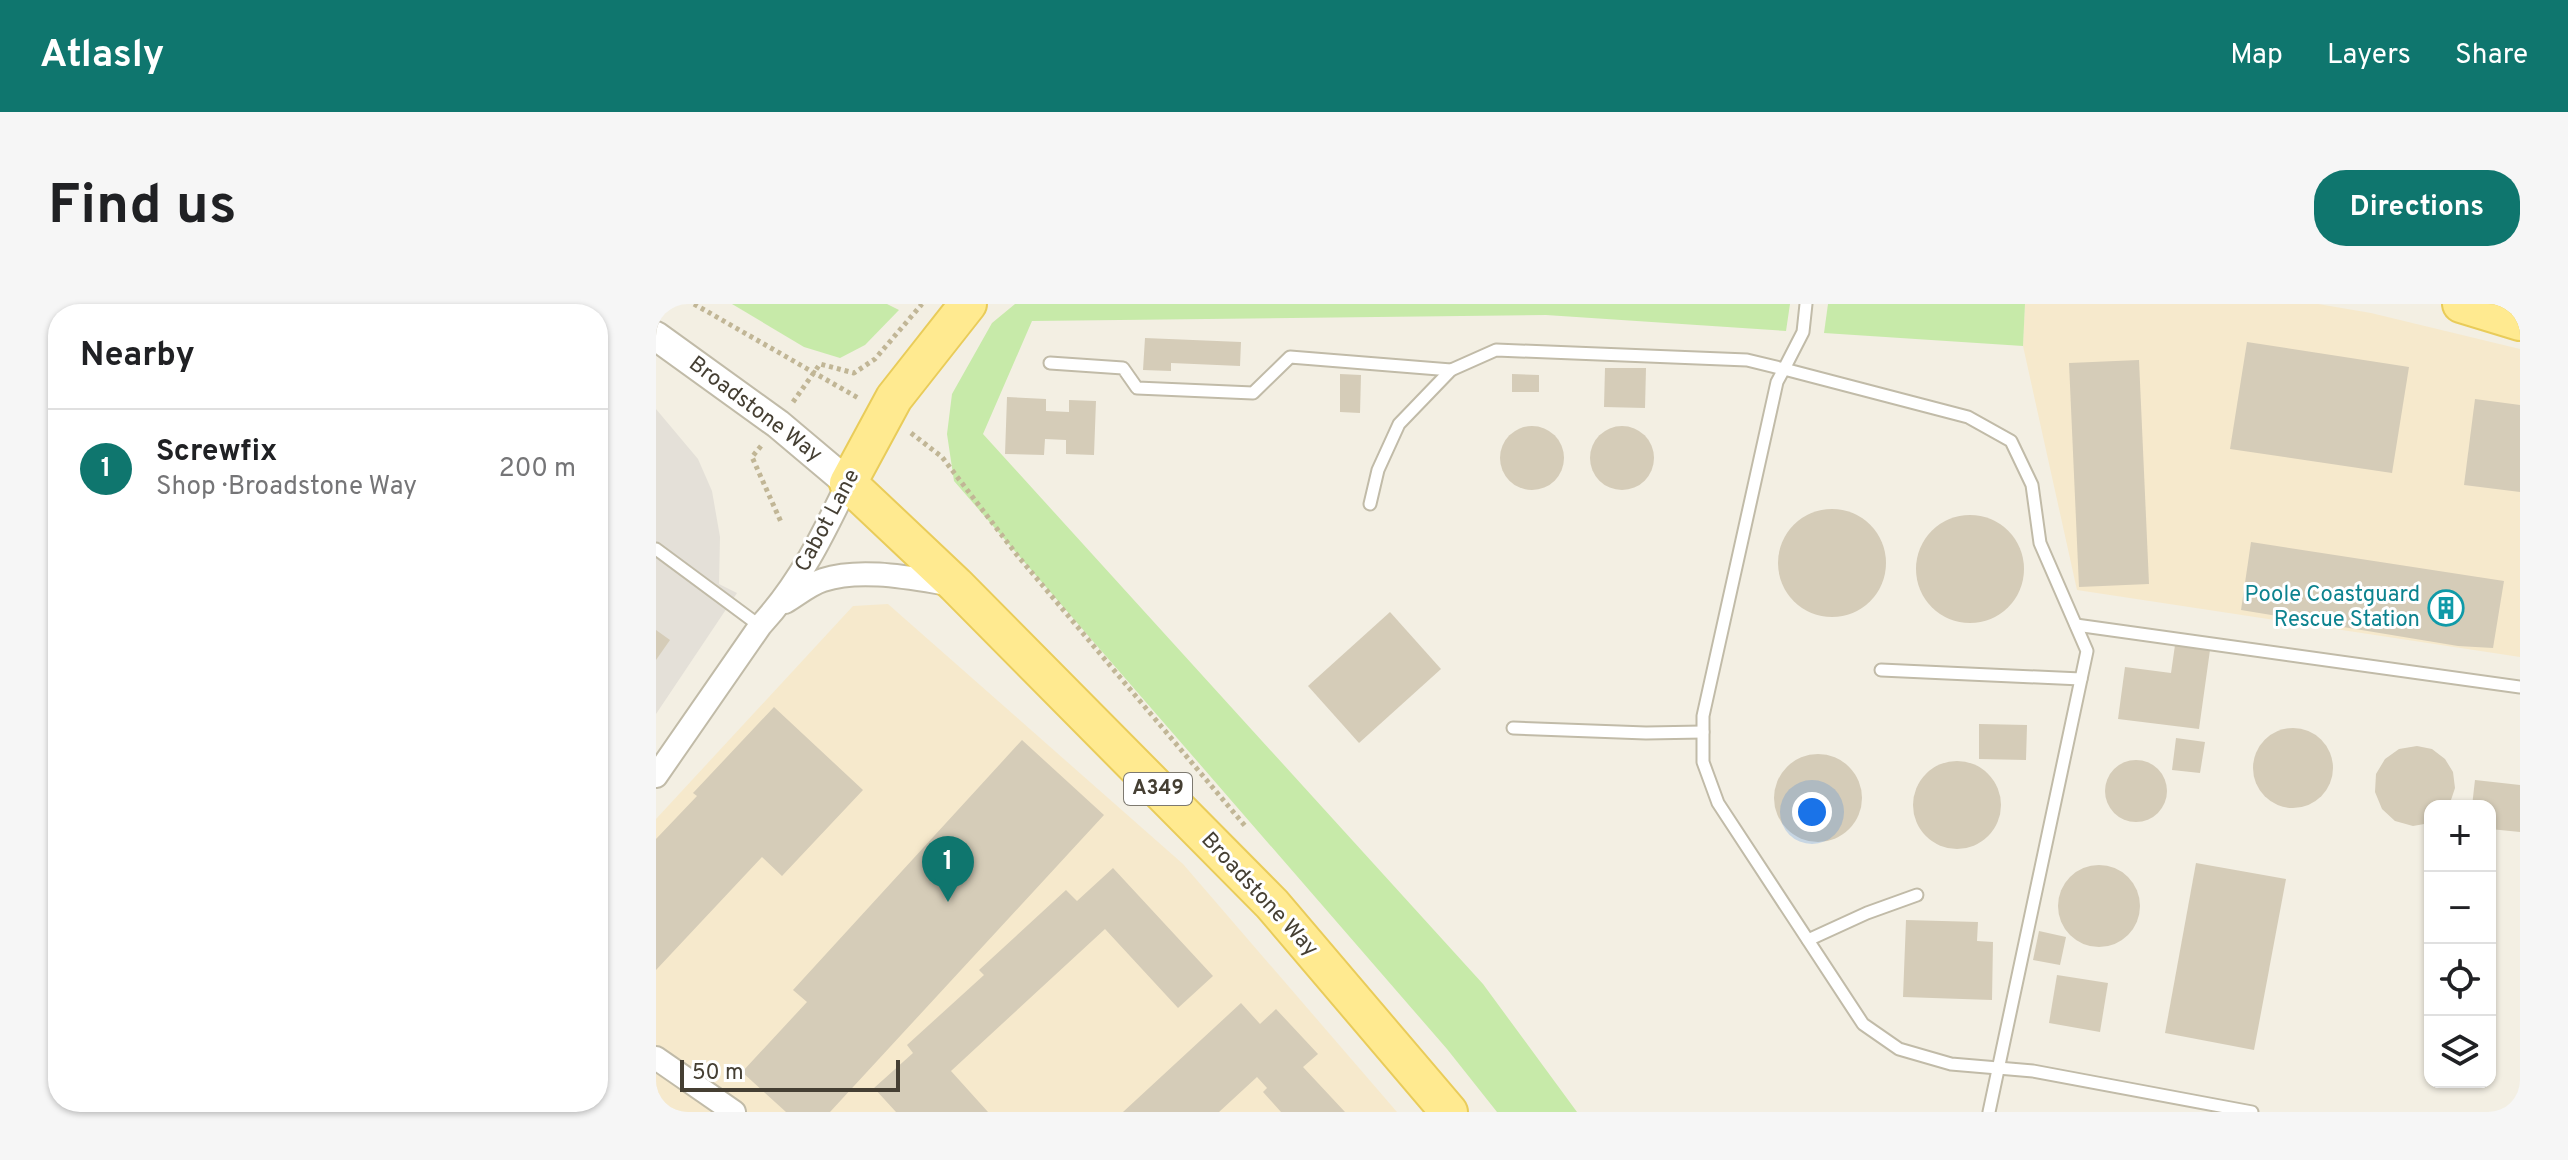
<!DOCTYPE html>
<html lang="en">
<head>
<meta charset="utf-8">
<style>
  body { margin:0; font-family:Overpass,sans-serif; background:#f6f6f6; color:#202124 }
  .controls { position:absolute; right:24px; bottom:24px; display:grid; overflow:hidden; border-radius:16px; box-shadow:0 2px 6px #0004 }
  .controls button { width:72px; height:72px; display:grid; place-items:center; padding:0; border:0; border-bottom:2px solid #e0e0e0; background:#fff; color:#202124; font:40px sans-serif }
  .scale { position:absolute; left:24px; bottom:20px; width:220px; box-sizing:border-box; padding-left:8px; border:4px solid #453f33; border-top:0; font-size:22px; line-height:28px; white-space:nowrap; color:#453f33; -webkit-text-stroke:6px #fff; paint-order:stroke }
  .you { position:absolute; left:1156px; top:508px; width:28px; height:28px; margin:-20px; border:6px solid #fff; border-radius:50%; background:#1a73e8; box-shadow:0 0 0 12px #1a73e833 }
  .badge { display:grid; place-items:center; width:52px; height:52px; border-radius:50%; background:#0f766e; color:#fff; font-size:26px; font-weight:700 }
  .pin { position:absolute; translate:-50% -66px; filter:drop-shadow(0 2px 4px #0008) }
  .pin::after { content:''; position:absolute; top:42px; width:28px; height:24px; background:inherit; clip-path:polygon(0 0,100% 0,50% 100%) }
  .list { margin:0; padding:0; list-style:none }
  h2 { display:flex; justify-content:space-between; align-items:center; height:104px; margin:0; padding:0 32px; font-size:34px }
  h2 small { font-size:26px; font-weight:400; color:#757577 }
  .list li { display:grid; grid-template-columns:52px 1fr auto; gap:24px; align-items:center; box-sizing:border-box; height:120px; padding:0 32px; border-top:2px solid #e0e0e0 }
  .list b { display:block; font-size:30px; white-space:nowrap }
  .list p { margin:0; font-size:26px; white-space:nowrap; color:#757577 }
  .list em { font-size:26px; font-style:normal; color:#757577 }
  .icon { flex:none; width:44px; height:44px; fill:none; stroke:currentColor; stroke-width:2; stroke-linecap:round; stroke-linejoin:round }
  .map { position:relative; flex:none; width:1864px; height:808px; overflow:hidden; border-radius:32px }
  header { display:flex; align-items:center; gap:48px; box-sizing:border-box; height:112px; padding:0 40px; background:#0f766e; color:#fff }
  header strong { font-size:38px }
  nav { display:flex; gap:44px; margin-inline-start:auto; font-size:28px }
  .intro { display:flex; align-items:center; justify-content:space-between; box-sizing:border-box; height:192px; padding:0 48px }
  h1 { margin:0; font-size:56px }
  .button { padding:20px 36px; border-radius:32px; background:#0f766e; color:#fff; font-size:28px; font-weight:700 }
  main { display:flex; gap:48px; padding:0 48px }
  aside { flex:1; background:#fff; border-radius:32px; box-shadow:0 2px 6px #0004 }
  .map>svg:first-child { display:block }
</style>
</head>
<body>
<header>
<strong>Atlasly</strong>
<nav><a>Map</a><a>Layers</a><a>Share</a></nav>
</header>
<div class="intro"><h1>Find us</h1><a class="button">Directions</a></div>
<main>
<aside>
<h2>Nearby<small></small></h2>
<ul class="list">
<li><span class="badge">1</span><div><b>Screwfix</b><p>Shop · Broadstone Way</p></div><em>200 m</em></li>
</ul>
</aside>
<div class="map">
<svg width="1864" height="808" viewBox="0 0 1864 808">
  <rect width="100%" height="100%" fill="#f3efe3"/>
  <g fill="#f6e9cc">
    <polygon points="1369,0 1662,0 1715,9 1864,45 1864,353 1421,286 1367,42"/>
    <polygon points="232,300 527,560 741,808 0,808 0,515 197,302"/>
  </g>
  <polygon fill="#e4e0d8" points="0,105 42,155 56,187 64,233 63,280 81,289 0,410"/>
  <g fill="#c7eaa9">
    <polygon points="76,0 231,0 243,6 209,41 184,54 148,43"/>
    <polygon points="359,0 1134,0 1130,27 890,11 376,17 327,130 827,680 921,808 841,808 791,745 298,177 291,130 296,90 336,19"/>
    <polygon points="1172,0 1369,0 1367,42 1168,29"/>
  </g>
  <g fill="#d5ccb8">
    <polygon points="489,34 585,38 584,62 515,59 515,67 487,66"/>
    <polygon points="1591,38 1753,63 1736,169 1574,145"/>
    <polygon points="1483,56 1493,280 1423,283 1413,59"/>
    <polygon points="949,64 990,64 989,104 948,103"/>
    <polygon points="684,70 705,71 704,109 684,108"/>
    <polygon points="856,70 883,71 883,88 856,88"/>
    <polygon points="351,93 390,95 390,107 413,108 413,96 440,97 438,151 410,150 410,136 389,135 388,151 349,150"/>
    <polygon points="1819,95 1864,101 1864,188 1808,181"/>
    <circle cx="966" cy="154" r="32"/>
    <circle cx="876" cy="154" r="32"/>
    <circle cx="1176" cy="259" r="54"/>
    <circle cx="1314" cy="265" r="54"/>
    <polygon points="1595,238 1848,277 1837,344 1802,342 1585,306"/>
    <polygon points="734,308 785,365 703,439 652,382"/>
    <polygon points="0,326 14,336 0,356"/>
    <polygon points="1519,341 1554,346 1543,425 1462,415 1469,363 1515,369"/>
    <polygon points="118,403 207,486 126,572 106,553 0,666 0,535 41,492 37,489"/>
    <polygon points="1323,420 1371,421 1370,456 1323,455"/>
    <circle cx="1637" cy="464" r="40"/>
    <polygon points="1520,434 1549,438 1544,469 1516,466"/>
    <polygon points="366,436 448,511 174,808 130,808 86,768 151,698 137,686"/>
    <polygon points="1761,442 1776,445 1789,455 1797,468 1799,484 1793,502 1774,502 1774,519 1757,522 1739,517 1726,505 1719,488 1720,470 1729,455 1743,445"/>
    <circle cx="1162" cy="494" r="44"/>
    <circle cx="1480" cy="487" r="31"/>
    <circle cx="1301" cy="501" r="44"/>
    <polygon points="1819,476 1864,481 1864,528 1834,525 1834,502 1816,502"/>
    <polygon points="1540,559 1630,575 1598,746 1509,729"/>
    <circle cx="1443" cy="602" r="41"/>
    <polygon points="457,564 557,672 522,704 449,625 295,767 332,808 240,808 218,784 257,749 251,741 328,671 323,666 410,586 421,597"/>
    <polygon points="1250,616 1322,618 1321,637 1337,638 1336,696 1247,693"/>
    <polygon points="1383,627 1410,633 1404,661 1377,656"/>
    <polygon points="1401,671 1452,679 1444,728 1393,719"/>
    <polygon points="585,699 604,720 620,705 662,750 647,763 689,808 625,808 607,788 611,784 601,773 563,808 467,808"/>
  </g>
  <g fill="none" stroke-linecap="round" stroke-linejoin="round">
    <defs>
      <g id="service">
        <polyline points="1150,0 1147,28 1128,65 1312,113 1355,137 1376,181 1384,239 1431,347 1333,808"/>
        <polyline points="394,59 467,64 481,84 597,89 634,53 795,66 840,46 1091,56 1128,65 1121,78 1047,412 1047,458 1062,499 1207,720 1243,745 1295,760 1377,767 1596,808"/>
        <polyline points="714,200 722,166 743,120 795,66"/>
        <polyline points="0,245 104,322"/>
        <polyline points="1420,321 1864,383"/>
        <polyline points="1225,366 1425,375"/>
        <polyline points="857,424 990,429 1047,428"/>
        <polyline points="1152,636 1211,609 1261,591"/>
      </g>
      <g id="minor">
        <path d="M129 298C141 291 154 280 167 276 207 263 259 275 299 281"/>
        <path d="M0 472 104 322C143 280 167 231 192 179"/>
        <polyline points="0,754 78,808"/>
      </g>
      <polyline id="tertiary" points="0,32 122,120 192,179"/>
      <g id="primary">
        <polyline points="312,0 238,94 192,179 300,281 616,600 793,808"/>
        <polyline points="1805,0 1864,18"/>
      </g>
    </defs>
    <use href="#service" stroke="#c1bba8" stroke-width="15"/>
    <use href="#minor" stroke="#c1bba8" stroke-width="26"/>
    <use href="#tertiary" stroke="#c1bba8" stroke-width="32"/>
    <use href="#primary" stroke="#e9cc5a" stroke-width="40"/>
    <g stroke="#c1b696" stroke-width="5" stroke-dasharray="4 4" stroke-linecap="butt">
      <polyline points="38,0 204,95"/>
      <polyline points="137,98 164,60 198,69 219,55 266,0"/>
      <polyline points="255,129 286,153 361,251 590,523"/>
      <polyline points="105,142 96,153 125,218"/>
    </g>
    <use href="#service" stroke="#fff" stroke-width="11"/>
    <use href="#minor" stroke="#fff" stroke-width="22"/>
    <use href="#tertiary" stroke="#fff" stroke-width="28"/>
    <use href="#primary" stroke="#ffea90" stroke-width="36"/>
  </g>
  <defs>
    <symbol id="building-ring" viewBox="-11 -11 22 22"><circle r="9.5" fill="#fff" stroke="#0f9aa8" stroke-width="1.5"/><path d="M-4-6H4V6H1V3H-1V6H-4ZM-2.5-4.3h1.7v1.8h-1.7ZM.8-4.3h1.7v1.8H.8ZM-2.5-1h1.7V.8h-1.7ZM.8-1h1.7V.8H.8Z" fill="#0f9aa8"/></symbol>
  </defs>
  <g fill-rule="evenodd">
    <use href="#building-ring" x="1770" y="284" width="40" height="40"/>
  </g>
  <g text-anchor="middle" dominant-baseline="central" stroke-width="6" stroke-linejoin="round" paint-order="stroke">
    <rect fill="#fff" stroke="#7d7970" stroke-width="2" x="468" y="469" width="68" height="32" rx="6"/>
    <g font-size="20" font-weight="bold" fill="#453f33">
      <text x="502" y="485">A349</text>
    </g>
    <g font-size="22" fill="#453f33" stroke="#fff">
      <text transform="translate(99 106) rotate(37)">Broadstone Way</text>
      <text transform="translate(172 217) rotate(-62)">Cabot Lane</text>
      <text transform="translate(603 591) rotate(47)">Broadstone Way</text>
    </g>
    <g font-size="22" fill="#0d838f" stroke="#fff" text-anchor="end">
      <text x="1764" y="291">Poole Coastguard<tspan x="1764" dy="25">Rescue Station</tspan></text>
    </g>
  </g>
</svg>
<div class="controls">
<button>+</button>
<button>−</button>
<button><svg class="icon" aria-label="locate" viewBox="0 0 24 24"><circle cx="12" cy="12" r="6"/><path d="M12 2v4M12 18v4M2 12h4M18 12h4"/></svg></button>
<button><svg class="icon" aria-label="layers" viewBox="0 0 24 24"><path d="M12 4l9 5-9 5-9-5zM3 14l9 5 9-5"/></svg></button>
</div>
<div class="scale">50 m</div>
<div class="you"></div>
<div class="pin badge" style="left:292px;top:598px">1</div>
</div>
</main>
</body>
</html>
